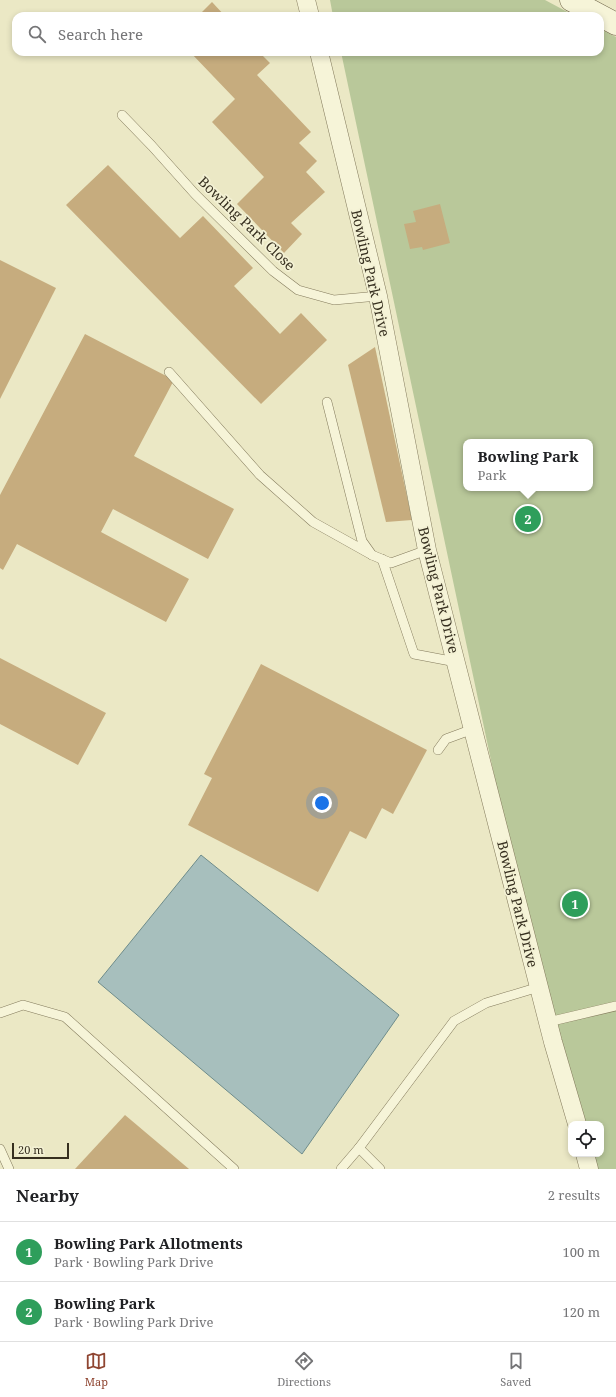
<!DOCTYPE html>
<html lang="en">
<head>
<meta charset="utf-8">
<style>
  body { margin:0; font-family:"Noto Serif",serif; background:#f6f6f6; color:#202124 }
  .controls { position:absolute; right:12px; bottom:12px; display:grid; overflow:hidden; border-radius:8px; box-shadow:0 2px 6px #0003 }
  .controls button { width:36px; height:36px; display:grid; place-items:center; padding:0; border:0; border-bottom:1px solid #e0e0e0; background:#fff; color:#202124; font:20px sans-serif }
  .scale { position:absolute; left:12px; bottom:10px; width:57px; box-sizing:border-box; padding-left:4px; border:2px solid #362f1f; border-top:0; font-size:11px; line-height:14px; white-space:nowrap; color:#362f1f; -webkit-text-stroke:3px #f3f1d4; paint-order:stroke }
  .you { position:absolute; left:322px; top:803px; width:14px; height:14px; margin:-10px; border:3px solid #fff; border-radius:50%; background:#1a73e8; box-shadow:0 0 0 6px #1a73e833 }
  .badge { display:grid; place-items:center; width:26px; height:26px; border-radius:50%; background:#8f4531; color:#fff; font-size:13px; font-weight:700 }
  .pin { position:absolute; translate:-50% -50%; border:2px solid #fff; box-shadow:0 1px 4px #0006 }
  .popup { position:absolute; left:463px; top:439px; width:130px; height:52px; box-sizing:border-box; display:grid; place-content:center; border-radius:8px; background:#fff; filter:drop-shadow(0 1px 3px #0005); font-size:13px; white-space:nowrap; color:#757577 }
  .popup b { font-size:15px; color:#202124 }
  .popup::after { content:''; position:absolute; left:50%; top:100%; margin-left:-8px; border:8px solid transparent; border-top-color:#fff }
  .list { margin:0; padding:0; list-style:none }
  h2 { display:flex; justify-content:space-between; align-items:center; height:52px; margin:0; padding:0 16px; font-size:17px }
  h2 small { font-size:13px; font-weight:400; color:#757577 }
  .list li { display:grid; grid-template-columns:26px 1fr auto; gap:12px; align-items:center; box-sizing:border-box; height:60px; padding:0 16px; border-top:1px solid #e0e0e0 }
  .list b { display:block; font-size:15px; white-space:nowrap }
  .list p { margin:0; font-size:13px; white-space:nowrap; color:#757577 }
  .list em { font-size:13px; font-style:normal; color:#757577 }
  .icon { flex:none; width:22px; height:22px; fill:none; stroke:currentColor; stroke-width:2; stroke-linecap:round; stroke-linejoin:round }
  .map { position:relative; flex:none; width:616px; height:1169px; overflow:hidden }
  .search { position:absolute; background:#fff; box-shadow:0 2px 6px #0003; left:12px; right:12px; top:12px; height:44px; display:flex; align-items:center; gap:10px; box-sizing:border-box; padding:0 14px; border-radius:12px; color:#757577; font-size:15px }
  .sheet { height:172px; background:#fff }
  nav { display:flex; justify-content:space-around; align-items:center; box-sizing:border-box; height:56px; border-top:1px solid #e0e0e0; background:#fff; font-size:11px; color:#757577 }
  nav a { display:grid; justify-items:center; gap:2px }
  nav .on { color:#8f4531 }
  .map>svg:first-child { display:block }
</style>
</head>
<body>
<div class="map">
<svg width="616" height="1169" viewBox="0 0 616 1169">
  <rect width="100%" height="100%" fill="#ebe8c5"/>
  <g fill="#b9c89a" fill-rule="evenodd">
    <polygon points="330,0 545,0 575,16 333,16"/>
    <path d="M600 29 616 37V1169H589L585 1154H601V1124H577L539 987 341 52H600ZM466 442H590V488H466Z"/>
  </g>
  <polygon fill="#a7bfbd" stroke="#6e8c8b" points="201,855 399,1015 302,1154 98,982"/>
  <g fill="#c6ac7e">
    <polygon points="212,2 225,16 198,16"/>
    <polygon points="190,52 259,52 270,63 257,75 311,132 299,143 317,161 306,172 325,192 291,223 302,234 284,253 237,204 264,177 212,122 235,99"/>
    <polygon points="108,165 180,238 203,216 253,268 234,286 280,334 301,313 327,340 261,404 66,205"/>
    <polygon points="440,204 450,243 423,250 422,247 410,249 404,224 416,222 413,211"/>
    <polygon points="0,260 56,288 0,399"/>
    <polygon points="85,334 174,380 134,456 234,509 208,559 113,509 101,532 189,579 166,622 17,544 3,570 0,568 0,495"/>
    <polygon points="375,347 412,520 386,522 348,365"/>
    <polygon points="0,658 106,713 78,765 0,724"/>
    <polygon points="261,664 427,750 393,814 382,808 366,839 350,831 318,892 188,825 212,778 204,774"/>
    <polygon points="125,1115 189,1169 75,1169"/>
  </g>
  <g fill="none" stroke-linecap="round" stroke-linejoin="round">
    <defs>
      <g id="lane">
        <polyline points="122,115 152,146 195,194 273,271 298,290 334,300 378,296"/>
        <polyline points="169,372 260,475 313,522 372,555"/>
        <polyline points="327,402 362,541 372,555 391,563 427,550"/>
        <polyline points="382,559 414,654 456,662"/>
        <polyline points="438,750 446,739 473,729"/>
        <polyline points="0,1013 23,1005 65,1017 234,1169"/>
        <polyline points="548,1022 616,1006"/>
        <polyline points="359,1148 380,1169"/>
        <polyline points="0,1149 9,1169"/>
        <polyline points="341,1169 359,1148 454,1021 486,1003 539,987"/>
      </g>
      <g id="street">
        <polyline points="306,0 310,16"/>
        <polyline points="319,52 378,296 427,550 553,1042 577,1124"/>
        <polyline points="585,1154 589,1169"/>
      </g>
      <polyline id="secondary" points="571,0 616,24"/>
    </defs>
    <use href="#lane" stroke="#847b5d" stroke-width="10"/>
    <use href="#street" stroke="#847b5d" stroke-width="19"/>
    <use href="#secondary" stroke="#665b40" stroke-width="23"/>
    <use href="#lane" stroke="#f6f4d8" stroke-width="9"/>
    <use href="#street" stroke="#f6f4d8" stroke-width="18"/>
    <use href="#secondary" stroke="#f6f4d8" stroke-width="22"/>
  </g>
  <g text-anchor="middle" dominant-baseline="central" stroke-width="3.5" stroke-linejoin="round" paint-order="stroke">
    <g font-size="14" fill="#362f1f" stroke="#f3f1d4">
      <text transform="translate(247 223) rotate(44)">Bowling Park Close</text>
      <text transform="translate(371 273) rotate(77)">Bowling Park Drive</text>
      <text transform="translate(439 590) rotate(76)">Bowling Park Drive</text>
      <text transform="translate(518 904) rotate(76)">Bowling Park Drive</text>
    </g>
  </g>
</svg>
<div class="controls">
<button><svg class="icon" aria-label="locate" viewBox="0 0 24 24"><circle cx="12" cy="12" r="6"/><path d="M12 2v4M12 18v4M2 12h4M18 12h4"/></svg></button>
</div>
<div class="scale">20 m</div>
<div class="you"></div>
<div class="pin badge" style="left:575px;top:904px;background:#2e9e5b">1</div>
<div class="pin badge" style="left:528px;top:519px;background:#2e9e5b">2</div>
<div class="popup"><b>Bowling Park</b>Park</div>
<div class="search"><svg class="icon" aria-label="search" viewBox="0 0 24 24"><circle cx="10" cy="10" r="6"/><path d="M15 15l6 6"/></svg>Search here</div>
</div>
<section class="sheet">
<h2>Nearby<small>2 results</small></h2>
<ul class="list">
<li><span class="badge" style="background:#2e9e5b">1</span><div><b>Bowling Park Allotments</b><p>Park · Bowling Park Drive</p></div><em>100 m</em></li>
<li><span class="badge" style="background:#2e9e5b">2</span><div><b>Bowling Park</b><p>Park · Bowling Park Drive</p></div><em>120 m</em></li>
</ul>
</section>
<nav>
<a class="on"><svg class="icon" aria-label="map" viewBox="0 0 24 24"><path d="M3 6l6-2 6 2 6-2v14l-6 2-6-2-6 2zM9 4v14M15 6v14"/></svg>Map</a>
<a><svg class="icon" aria-label="directions" viewBox="0 0 24 24"><path d="M12 3l9 9-9 9-9-9zM9 14v-3h6M13 9l2 2-2 2"/></svg>Directions</a>
<a><svg class="icon" aria-label="saved" viewBox="0 0 24 24"><path d="M7 4h10v16l-5-4-5 4z"/></svg>Saved</a>
</nav>
</body>
</html>
